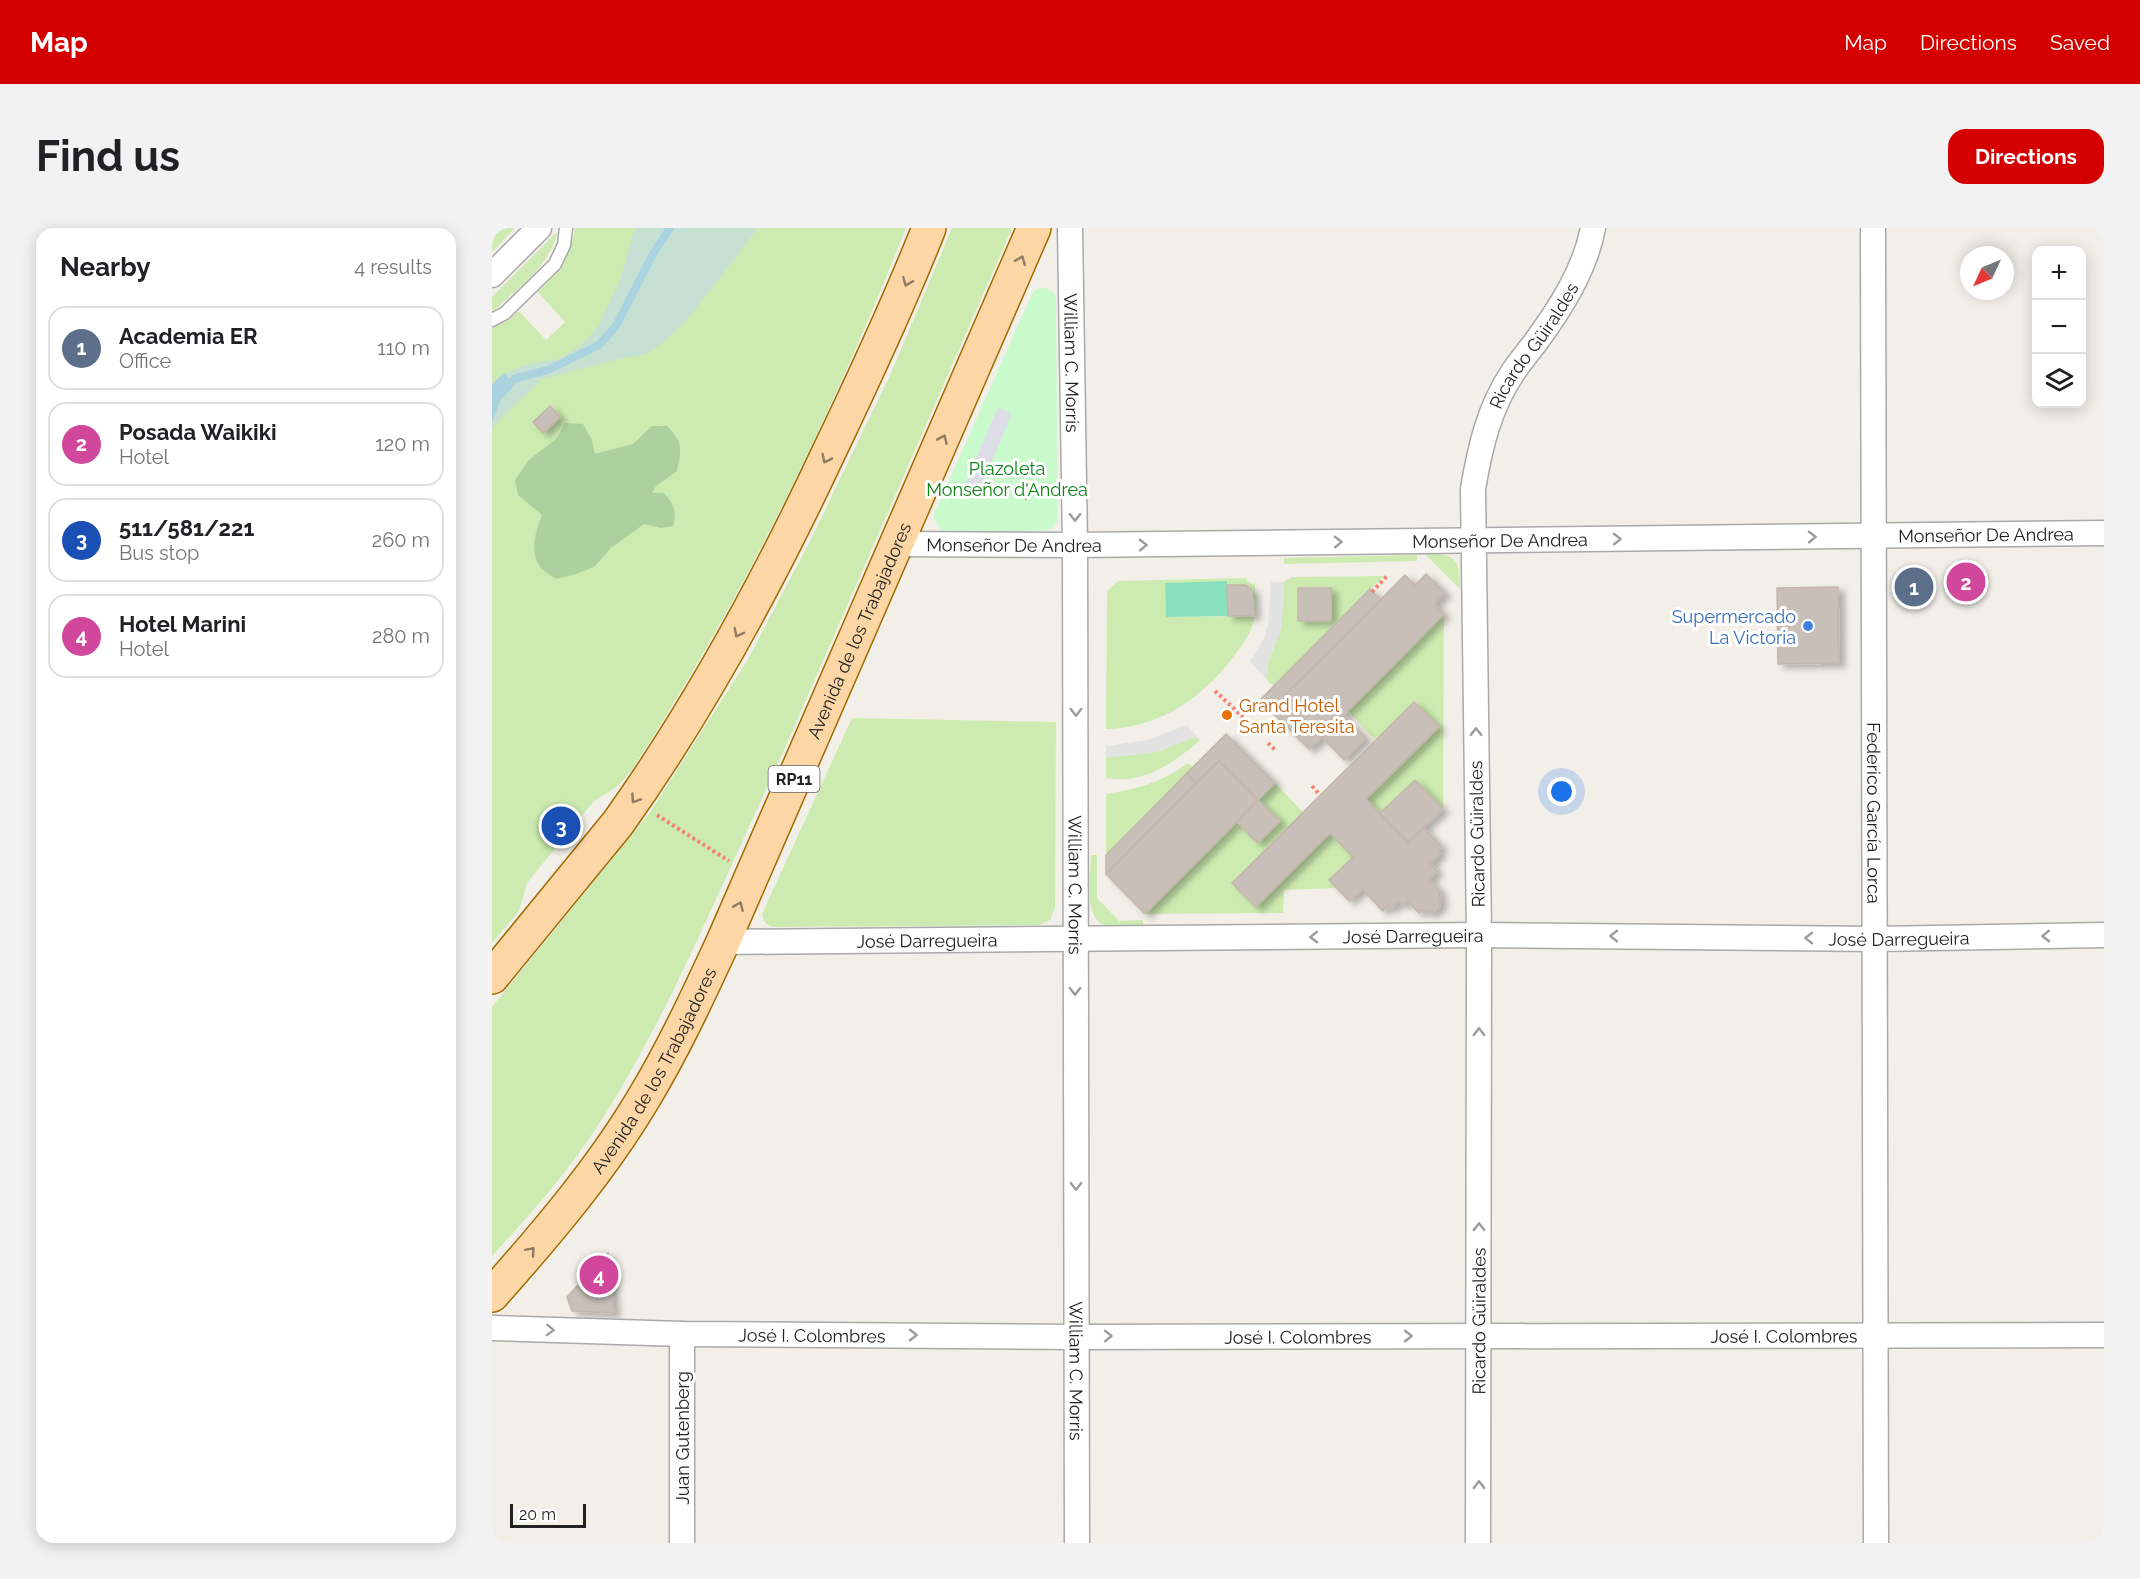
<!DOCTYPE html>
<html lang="en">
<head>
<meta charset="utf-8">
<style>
  body { margin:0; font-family:Raleway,sans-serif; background:#f2f2f2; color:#202124 }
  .controls { position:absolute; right:18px; top:18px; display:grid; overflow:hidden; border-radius:12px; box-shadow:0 3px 15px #0003 }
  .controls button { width:54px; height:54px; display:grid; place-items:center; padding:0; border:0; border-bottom:2px solid #e0e0e0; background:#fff; color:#202124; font:30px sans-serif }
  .compass { position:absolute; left:1468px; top:18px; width:54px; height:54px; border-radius:50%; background:#fff; box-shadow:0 3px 15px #0003; rotate:226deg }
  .scale { position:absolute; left:18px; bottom:15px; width:76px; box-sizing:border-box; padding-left:6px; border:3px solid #222; border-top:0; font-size:16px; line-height:21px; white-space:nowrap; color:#222; -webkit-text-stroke:4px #fff; paint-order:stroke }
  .you { position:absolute; left:1070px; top:564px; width:21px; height:21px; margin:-15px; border:4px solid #fff; border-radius:50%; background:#1a73e8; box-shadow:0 0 0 9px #1a73e833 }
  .badge { display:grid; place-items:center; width:39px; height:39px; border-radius:50%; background:#d40000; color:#fff; font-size:20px; font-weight:700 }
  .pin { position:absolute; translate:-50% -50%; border:3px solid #fff; box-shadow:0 2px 6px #0006 }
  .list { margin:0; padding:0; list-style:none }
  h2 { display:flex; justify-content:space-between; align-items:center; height:78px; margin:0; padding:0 24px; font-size:26px }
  h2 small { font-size:20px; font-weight:400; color:#757577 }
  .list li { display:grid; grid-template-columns:39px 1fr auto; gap:18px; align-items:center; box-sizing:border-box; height:84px; margin:0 12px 12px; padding:0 12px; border:2px solid #e0e0e0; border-radius:18px }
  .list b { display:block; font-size:22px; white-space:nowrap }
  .list p { margin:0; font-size:20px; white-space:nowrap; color:#757577 }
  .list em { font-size:20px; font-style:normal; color:#757577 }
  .icon { flex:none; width:33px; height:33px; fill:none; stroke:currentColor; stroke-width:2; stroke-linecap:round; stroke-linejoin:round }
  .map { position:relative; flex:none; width:1612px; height:1315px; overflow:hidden; border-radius:18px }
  header { display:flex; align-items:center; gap:36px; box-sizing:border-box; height:84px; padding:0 30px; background:#d40000; color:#fff }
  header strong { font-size:28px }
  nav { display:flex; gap:33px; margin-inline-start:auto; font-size:21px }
  .intro { display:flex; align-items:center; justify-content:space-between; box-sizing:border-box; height:144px; padding:0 36px }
  h1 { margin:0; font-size:42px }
  .button { padding:15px 27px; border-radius:18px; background:#d40000; color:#fff; font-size:21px; font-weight:700 }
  main { display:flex; gap:36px; padding:0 36px }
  aside { flex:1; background:#fff; border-radius:18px; box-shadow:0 3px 15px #0003 }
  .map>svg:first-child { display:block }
</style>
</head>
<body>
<header>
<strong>Map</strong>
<nav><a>Map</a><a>Directions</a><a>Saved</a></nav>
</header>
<div class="intro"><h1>Find us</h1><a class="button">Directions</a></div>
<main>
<aside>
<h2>Nearby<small>4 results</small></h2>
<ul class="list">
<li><span class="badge" style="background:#5c6f8a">1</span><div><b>Academia ER</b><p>Office</p></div><em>110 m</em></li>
<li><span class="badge" style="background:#d1479c">2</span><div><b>Posada Waikiki</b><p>Hotel</p></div><em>120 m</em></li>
<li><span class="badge" style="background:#1a4fb4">3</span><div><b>511/581/221</b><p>Bus stop</p></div><em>260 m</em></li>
<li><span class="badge" style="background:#d1479c">4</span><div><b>Hotel Marini</b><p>Hotel</p></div><em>280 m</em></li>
</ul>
</aside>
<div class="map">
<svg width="1612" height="1315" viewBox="0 0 1612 1315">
  <defs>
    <filter id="shadow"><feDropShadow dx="6" dy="4" stdDeviation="3" flood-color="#0004"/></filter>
  </defs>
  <rect width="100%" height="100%" fill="#f2efe9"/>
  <g fill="#cdebb0" fill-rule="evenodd">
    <polygon points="0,0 23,0 0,24"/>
    <path d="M83 0H414C339 188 250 373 139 543L126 558 102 573 35 655 27 683 0 715V195L12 146 0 156V100L18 91 27 83 54 112 73 94 46 64C68 42 77 32 83 0Z"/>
    <path d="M460 0H520L282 545C225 665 176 790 103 902 73 947 37 988 0 1028V779L159 583 256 431 319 311 400 143Z"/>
    <path d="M65 4C59 36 29 57 6 79L0 83V69Z"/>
    <path d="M933 326C964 325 968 331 968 361Z"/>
    <polygon points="925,327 925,333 792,336 792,330"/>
    <polygon points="892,348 781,458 774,451 776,435 789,400 792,354 800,349"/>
    <path d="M755 350 754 352 762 357 763 354C763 368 765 383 761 396 757 408 749 418 742 428 711 470 667 500 614 501L615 363 626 353ZM735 354V357H754L761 363V388L674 389 673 355Z"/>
    <polygon points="952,386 951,581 923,552 888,585 874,571 946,499 922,474 884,513 856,483"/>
    <path d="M360 490 564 494 563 680 558 692 547 697 281 699C274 696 271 694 270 686Z"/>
    <path d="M702 509 708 512C682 535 651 557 614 550V529L651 526 667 523Z"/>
    <path d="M696 535 701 539 614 627V566C645 561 671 554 696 535Z"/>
    <polygon points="783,555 811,584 740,655 764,678 838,605 861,629 837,652 844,660 792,662 791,685 653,686 745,594 767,615 788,594 766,572"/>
    <path d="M599 627H605V670L627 693 651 692V697C639 697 625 700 613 697 591 692 599 644 599 627Z"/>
  </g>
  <path fill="#add19e" d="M73 195 91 196 100 212 103 226 141 216 160 198H175C192 214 189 222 185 243L164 258 160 265H172C182 276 185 284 181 298L169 300 152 296 119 320 102 339 81 347 64 351C59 347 51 343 48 339 37 323 44 303 50 287L26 267 23 252 37 232 65 210Z"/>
  <path fill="#c6e0d4" d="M143 0H266L195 92 171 115 154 126 127 131 50 151 12 187 0 201C0 183 12 169 23 156L12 145 41 135 67 131 89 118 107 97 129 49Z"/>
  <polygon fill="#c8facc" points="551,59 561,64 564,69 566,293 558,301 553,302 455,305 450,303 442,291 443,284 539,68 542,63"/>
  <polygon fill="#88e0be" points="735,353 736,388 674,389 673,355"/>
  <g fill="#e2e2e2">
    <polygon points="779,354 792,354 792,371 789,400 776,435 774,451 758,434 772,410 776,396"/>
    <polygon points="695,497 708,512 702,509 667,523 651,526 614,529 614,518 655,512"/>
  </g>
  <polygon fill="#dddde8" points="506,179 520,186 484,270 470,264"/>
  <polygon fill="#aad3df" points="12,145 23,156 8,174 0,195 0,156"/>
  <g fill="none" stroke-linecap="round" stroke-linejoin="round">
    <polyline stroke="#aad3df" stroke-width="8" points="0,173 11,159 24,150 56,142 107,117 124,98 161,26 178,0"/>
  </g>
  <g fill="#c7bfb8" stroke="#c4b6ab" stroke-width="1.5" filter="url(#shadow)">
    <polygon points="58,178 68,189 51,205 41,194"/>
    <polygon points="934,346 953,365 942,376 952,386 830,509 791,469 913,347 923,357"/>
    <polygon points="735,357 754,357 761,363 762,388 736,388"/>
    <polygon points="1346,359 1347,435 1286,436 1285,360"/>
    <rect x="806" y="360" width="33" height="33"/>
    <polygon points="878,361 889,372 791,469 830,509 817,521 768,472"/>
    <polygon points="922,474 947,499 874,571 916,614 932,600 950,619 945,623 948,626 938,635 945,643 937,651 949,664 947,666 949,672 947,680 939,685 930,682 927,685 915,673 911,677 907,673 899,681 895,678 891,683 870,661 857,673 837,652 861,629 838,605 764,679 740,655"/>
    <polygon points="852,487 874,510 852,532 830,509"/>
    <polygon points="734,506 783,555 766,572 727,533 704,555 695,545"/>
    <polygon points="727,533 766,572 653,686 614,646"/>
    <polygon points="695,545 704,555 614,646 614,627"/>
    <polygon points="923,552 951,581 916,614 888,585"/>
    <polygon points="766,572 788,593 766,615 745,594"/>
    <polygon points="68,590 77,597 67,608 59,601"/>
    <polygon points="116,1025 122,1085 80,1083 75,1069"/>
  </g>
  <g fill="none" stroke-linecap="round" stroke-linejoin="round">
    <defs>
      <polyline id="lane" points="0,92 13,85 63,36 72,17 74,0"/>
      <g id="street">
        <path id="s1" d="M578 0 583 317 585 1315"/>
        <path id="s2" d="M1381 0 1384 1315"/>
        <polyline points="0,47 47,0"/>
        <path id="s3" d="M404 316 583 317 1612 305"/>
        <path id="s4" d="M231 714 987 707 1384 711 1612 707"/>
        <path id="s5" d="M0 1100 190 1106 584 1109 1612 1107"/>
        <polyline points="190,1106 190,1315"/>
        <path id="s6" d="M986 1315 987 707 981 261C988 219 997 180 1021 144 1028 134 1036 124 1043 115 1068 81 1093 42 1101 0"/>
      </g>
      <g id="primary">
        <path d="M0 749 126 595C208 480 275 356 335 228 371 153 406 78 437 0"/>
        <path id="s7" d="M0 1067C54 1006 108 943 150 873 181 822 206 768 231 714L542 0"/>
      </g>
    </defs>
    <use href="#lane" stroke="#a9a9a9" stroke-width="15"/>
    <use href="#street" stroke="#a9a9a9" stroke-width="27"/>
    <use href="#primary" stroke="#a06b00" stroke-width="36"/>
    <g stroke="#fa8072" stroke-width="4" stroke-dasharray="3 3" stroke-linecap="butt">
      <polyline points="529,265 535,271"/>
      <polyline points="880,364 896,347"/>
      <polyline points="723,463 751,489"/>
      <polyline points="776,515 784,523"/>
      <polyline points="820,558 828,567"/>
      <polyline points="165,587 237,633"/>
    </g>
    <use href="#lane" stroke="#fff" stroke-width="12"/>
    <use href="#street" stroke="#fff" stroke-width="24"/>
    <use href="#primary" stroke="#fcd6a4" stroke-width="33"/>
  </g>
  <defs><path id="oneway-chevron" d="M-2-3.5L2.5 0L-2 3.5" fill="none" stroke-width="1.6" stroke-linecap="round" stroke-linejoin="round" transform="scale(1.5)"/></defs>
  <g stroke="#8f7c63">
    <use href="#oneway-chevron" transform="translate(529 32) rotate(-68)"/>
    <use href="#oneway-chevron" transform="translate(415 54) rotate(112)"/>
    <use href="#oneway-chevron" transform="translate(451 211) rotate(-66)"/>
    <use href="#oneway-chevron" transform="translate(334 231) rotate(116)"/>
    <use href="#oneway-chevron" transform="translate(246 405) rotate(118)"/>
    <use href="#oneway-chevron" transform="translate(143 571) rotate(124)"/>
    <use href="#oneway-chevron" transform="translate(247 678) rotate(-67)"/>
    <use href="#oneway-chevron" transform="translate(39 1023) rotate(-49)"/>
  </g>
  <g stroke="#9c9c9c">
    <use href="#oneway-chevron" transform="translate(583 289) rotate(89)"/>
    <use href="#oneway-chevron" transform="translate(1320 309) rotate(-1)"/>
    <use href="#oneway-chevron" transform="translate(1125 311) rotate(-1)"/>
    <use href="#oneway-chevron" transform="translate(846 314) rotate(-1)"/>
    <use href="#oneway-chevron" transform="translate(651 317) rotate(-1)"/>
    <use href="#oneway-chevron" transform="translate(584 484) rotate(90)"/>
    <use href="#oneway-chevron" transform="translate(984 504) rotate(-91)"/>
    <use href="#oneway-chevron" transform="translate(1122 708) rotate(-179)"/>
    <use href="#oneway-chevron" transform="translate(1554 708) rotate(179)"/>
    <use href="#oneway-chevron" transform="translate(822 709) rotate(179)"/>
    <use href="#oneway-chevron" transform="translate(1317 710) rotate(-179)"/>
    <use href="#oneway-chevron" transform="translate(583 763) rotate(90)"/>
    <use href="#oneway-chevron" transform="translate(987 804) rotate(-90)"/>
    <use href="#oneway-chevron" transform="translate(584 958) rotate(90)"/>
    <use href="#oneway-chevron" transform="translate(987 999) rotate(-90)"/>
    <use href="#oneway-chevron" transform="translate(58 1102) rotate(2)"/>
    <use href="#oneway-chevron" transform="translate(421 1107)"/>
    <use href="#oneway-chevron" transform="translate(616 1108)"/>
    <use href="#oneway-chevron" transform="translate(916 1108)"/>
    <use href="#oneway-chevron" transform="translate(987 1257) rotate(-90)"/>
  </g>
  <circle fill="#3f7fe0" stroke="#fff" stroke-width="2" cx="1316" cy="398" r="6"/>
  <circle fill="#e8710a" stroke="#fff" stroke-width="2" cx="735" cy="487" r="6"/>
  <g text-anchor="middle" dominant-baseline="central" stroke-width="6" stroke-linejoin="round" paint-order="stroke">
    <rect fill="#fff" stroke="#646464" stroke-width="1.5" x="276.5" y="538" width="51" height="26" rx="4.5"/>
    <g font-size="16" font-weight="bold" fill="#222">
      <text x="302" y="551">RP11</text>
    </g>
    <g font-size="18" fill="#222" stroke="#fff">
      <text stroke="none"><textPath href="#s6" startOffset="1212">Ricardo Güiraldes</textPath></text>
      <text stroke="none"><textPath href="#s1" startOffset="135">William C. Morris</textPath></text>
      <text stroke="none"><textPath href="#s3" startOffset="1090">Monseñor De Andrea</textPath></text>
      <text stroke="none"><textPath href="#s3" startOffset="604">Monseñor De Andrea</textPath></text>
      <text stroke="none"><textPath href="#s3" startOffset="118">Monseñor De Andrea</textPath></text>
      <text stroke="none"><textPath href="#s7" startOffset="764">Avenida de los Trabajadores</textPath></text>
      <text stroke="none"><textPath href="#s2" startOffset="585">Federico García Lorca</textPath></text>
      <text transform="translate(985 606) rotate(-91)">Ricardo Güiraldes</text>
      <text stroke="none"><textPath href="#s1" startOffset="657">William C. Morris</textPath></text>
      <text stroke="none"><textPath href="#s4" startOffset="690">José Darregueira</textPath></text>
      <text stroke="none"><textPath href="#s4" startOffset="1176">José Darregueira</textPath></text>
      <text stroke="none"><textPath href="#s4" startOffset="204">José Darregueira</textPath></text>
      <text stroke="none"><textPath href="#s7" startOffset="278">Avenida de los Trabajadores</textPath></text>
      <text stroke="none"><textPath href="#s6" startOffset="222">Ricardo Güiraldes</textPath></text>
      <text stroke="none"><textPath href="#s5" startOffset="320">José I. Colombres</textPath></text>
      <text stroke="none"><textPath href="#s5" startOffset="1292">José I. Colombres</textPath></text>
      <text stroke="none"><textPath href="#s5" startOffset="806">José I. Colombres</textPath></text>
      <text stroke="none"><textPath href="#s1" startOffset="1143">William C. Morris</textPath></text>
      <text transform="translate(190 1210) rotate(-90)">Juan Gutenberg</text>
    </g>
    <g font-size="18" fill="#0c8416" stroke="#fff">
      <text x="515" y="240">Plazoleta<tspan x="515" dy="21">Monseñor d'Andrea</tspan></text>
    </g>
    <g font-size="18" fill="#366cbe" stroke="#fff" text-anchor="end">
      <text x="1304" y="388">Supermercado<tspan x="1304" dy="21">La Victoria</tspan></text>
    </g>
    <g font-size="18" fill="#c56008" stroke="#fff" text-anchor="start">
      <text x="747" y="477">Grand Hotel<tspan x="747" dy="21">Santa Teresita</tspan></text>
    </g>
  </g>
</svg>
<div class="controls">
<button>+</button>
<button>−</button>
<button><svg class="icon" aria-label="layers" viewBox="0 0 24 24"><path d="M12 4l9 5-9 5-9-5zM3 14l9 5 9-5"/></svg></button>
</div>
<svg class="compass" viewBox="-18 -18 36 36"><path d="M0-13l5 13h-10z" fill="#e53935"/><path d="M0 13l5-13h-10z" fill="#757577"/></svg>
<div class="scale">20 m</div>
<div class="you"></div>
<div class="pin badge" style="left:1422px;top:359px;background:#5c6f8a">1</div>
<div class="pin badge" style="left:1474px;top:354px;background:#d1479c">2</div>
<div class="pin badge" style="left:69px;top:598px;background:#1a4fb4">3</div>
<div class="pin badge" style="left:107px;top:1047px;background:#d1479c">4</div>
</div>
</main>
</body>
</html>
